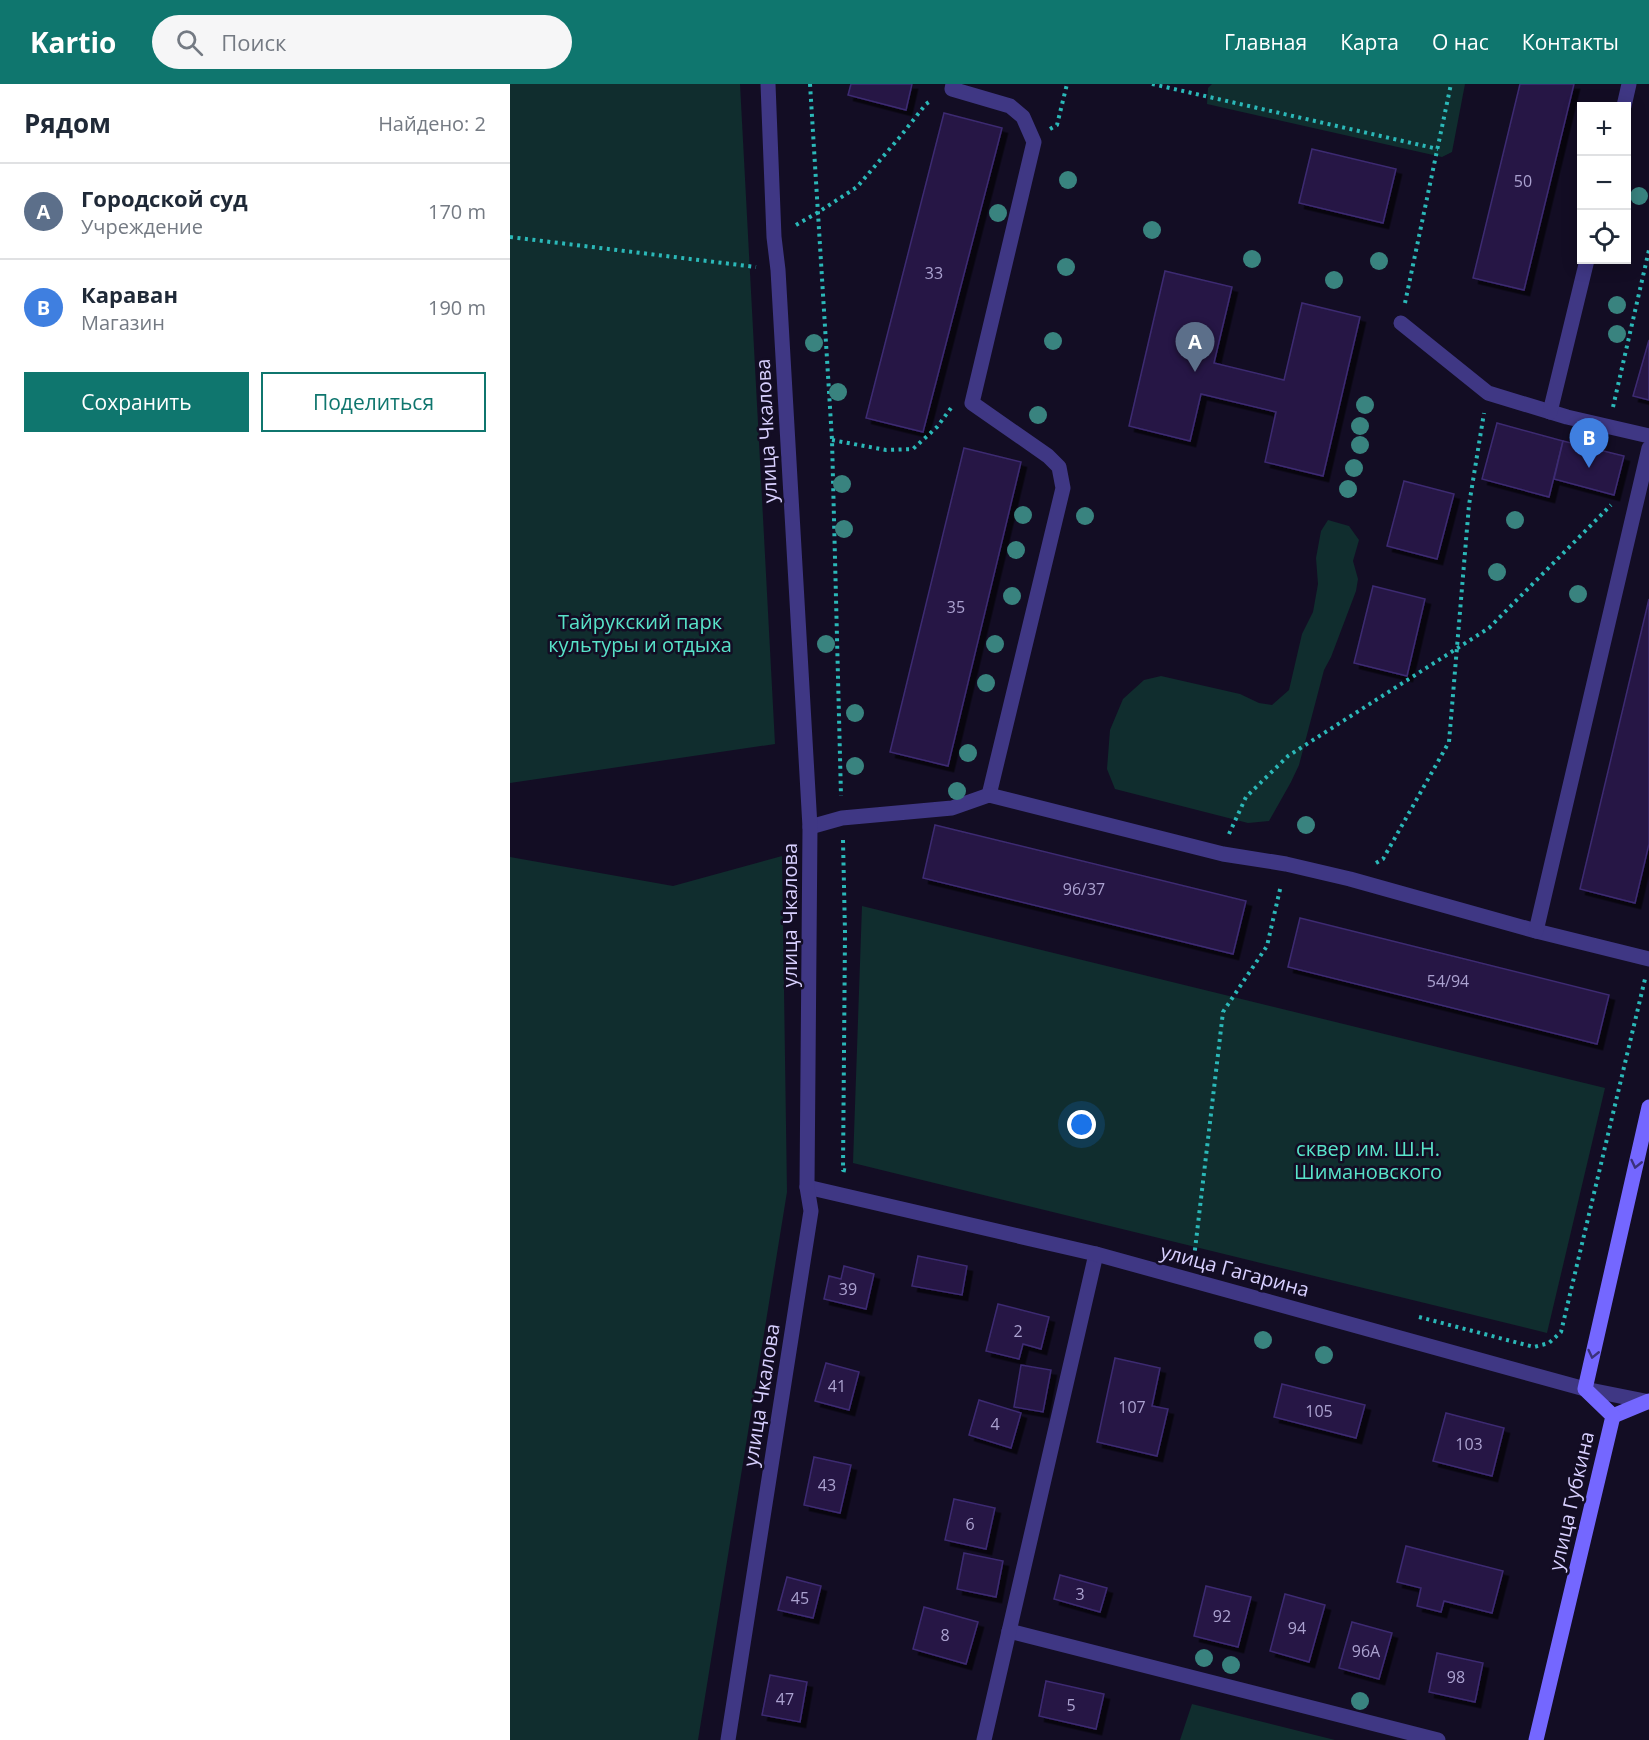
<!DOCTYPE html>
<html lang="ru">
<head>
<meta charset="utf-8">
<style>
  body { margin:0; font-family:"Open Sans",sans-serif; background:#f6f6f7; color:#1f2937 }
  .controls { position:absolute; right:18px; top:18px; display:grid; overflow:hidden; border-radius:0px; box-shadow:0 3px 15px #0003 }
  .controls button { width:54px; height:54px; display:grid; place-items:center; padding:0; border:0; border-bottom:2px solid #e0e1e3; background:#fff; color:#1f2937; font:30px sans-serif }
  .you { position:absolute; left:572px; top:1041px; width:21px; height:21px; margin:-15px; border:4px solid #fff; border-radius:50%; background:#1a73e8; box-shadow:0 0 0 9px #1a73e833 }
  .badge { display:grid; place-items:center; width:39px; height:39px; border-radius:50%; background:#0f766e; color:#fff; font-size:20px; font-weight:700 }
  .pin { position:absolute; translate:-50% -50px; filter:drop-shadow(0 2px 3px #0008) }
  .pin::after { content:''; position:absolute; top:32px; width:21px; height:18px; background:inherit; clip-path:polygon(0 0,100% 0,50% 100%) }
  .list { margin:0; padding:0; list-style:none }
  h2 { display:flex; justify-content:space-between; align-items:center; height:78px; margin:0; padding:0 24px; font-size:26px }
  h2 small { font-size:20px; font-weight:400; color:#747a83 }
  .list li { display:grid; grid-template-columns:39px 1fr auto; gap:18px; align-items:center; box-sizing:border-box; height:96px; padding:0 24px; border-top:2px solid #e0e1e3 }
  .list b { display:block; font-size:22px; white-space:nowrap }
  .list p { margin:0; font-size:20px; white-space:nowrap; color:#747a83 }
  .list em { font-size:20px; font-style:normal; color:#747a83 }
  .actions { display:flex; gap:12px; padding:18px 24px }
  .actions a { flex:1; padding:14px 0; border:2px solid #0f766e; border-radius:0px; text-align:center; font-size:21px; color:#0f766e }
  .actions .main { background:#0f766e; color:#fff }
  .icon { flex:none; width:33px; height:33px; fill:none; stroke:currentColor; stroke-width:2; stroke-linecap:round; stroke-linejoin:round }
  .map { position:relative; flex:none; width:1139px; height:1656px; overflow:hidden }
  header { display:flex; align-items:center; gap:36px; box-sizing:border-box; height:84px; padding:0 30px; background:#0f766e; color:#fff }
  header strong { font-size:28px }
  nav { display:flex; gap:33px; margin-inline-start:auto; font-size:21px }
  .search { width:420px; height:54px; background:#f6f6f7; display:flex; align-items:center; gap:15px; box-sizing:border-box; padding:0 21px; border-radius:33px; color:#747a83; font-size:22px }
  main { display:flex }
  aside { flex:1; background:#fff }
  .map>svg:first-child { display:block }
</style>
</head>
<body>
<header>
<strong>Kartio</strong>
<div class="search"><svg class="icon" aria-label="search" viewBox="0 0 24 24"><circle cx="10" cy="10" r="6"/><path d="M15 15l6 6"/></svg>Поиск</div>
<nav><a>Главная</a><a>Карта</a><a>О нас</a><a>Контакты</a></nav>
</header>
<main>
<aside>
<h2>Рядом<small>Найдено: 2</small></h2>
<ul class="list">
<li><span class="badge" style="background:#5c6f8a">A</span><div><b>Городской суд</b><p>Учреждение</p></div><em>170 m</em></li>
<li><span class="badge" style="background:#3f7fe0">B</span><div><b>Караван</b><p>Магазин</p></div><em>190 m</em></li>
</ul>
<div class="actions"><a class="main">Сохранить</a><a>Поделиться</a></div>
</aside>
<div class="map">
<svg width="1139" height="1656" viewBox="0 0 1139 1656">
  <defs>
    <filter id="shadow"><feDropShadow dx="5.5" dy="5.5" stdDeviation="0" flood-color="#0009"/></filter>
  </defs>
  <rect width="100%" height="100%" fill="#130d24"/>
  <g fill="#102d2e">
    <polygon points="0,0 230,0 265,660 0,699"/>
    <polygon points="702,0 955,0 942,68 932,73 697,20 698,4"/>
    <polygon points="818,436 839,442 849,456 843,477 848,495 846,507 821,573 814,586 789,681 781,698 759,737 738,739 605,705 597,685 600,646 613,615 634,596 651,592 730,610 749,619 762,621 779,606 792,550 803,528 808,500 806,474 811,447"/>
    <polygon points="272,772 277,1108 188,1656 0,1656 0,773 163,802"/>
    <polygon points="352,822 1095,1004 1037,1249 343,1079"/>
    <polygon points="682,1620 825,1656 670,1656"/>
  </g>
  <g fill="#251945" stroke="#3d2a72" stroke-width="1.5" filter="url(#shadow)">
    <polygon points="341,0 402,0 396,26 338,11"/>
    <polygon points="1010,0 1064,0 1014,206 963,194"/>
    <polygon points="434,29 492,44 413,348 356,334"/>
    <polygon points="802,65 886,85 873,139 789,119"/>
    <polygon points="655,187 722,203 704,279 774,296 792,219 850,233 813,392 755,378 766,328 691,310 680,357 619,342"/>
    <polygon points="1139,256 1139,316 1123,312"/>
    <polygon points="987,339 1053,357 1039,413 972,395"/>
    <polygon points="1053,357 1114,372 1104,411 1044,395"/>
    <polygon points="454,364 511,378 438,682 380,668"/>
    <polygon points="894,397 944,410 927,475 877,462"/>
    <polygon points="863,502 915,515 897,592 844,579"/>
    <polygon points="1139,515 1139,760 1125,819 1070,805"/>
    <polygon points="425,741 736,817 723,870 413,794"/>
    <polygon points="790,834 1099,911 1087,960 778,883"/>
    <polygon points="408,1172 457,1182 452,1211 402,1202"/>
    <polygon points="334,1182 364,1190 356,1225 314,1215 319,1192 331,1195"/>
    <polygon points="488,1220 539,1233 531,1265 513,1260 509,1275 476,1267"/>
    <polygon points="605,1274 650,1284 642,1322 658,1325 647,1372 587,1358"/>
    <polygon points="316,1279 349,1288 339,1326 305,1317"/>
    <polygon points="511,1281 541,1286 533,1328 504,1323"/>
    <polygon points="772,1300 855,1321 846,1354 764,1333"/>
    <polygon points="469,1316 511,1329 501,1364 459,1351"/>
    <polygon points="936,1329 994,1344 982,1392 923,1377"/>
    <polygon points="304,1373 341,1381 330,1429 294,1421"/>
    <polygon points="444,1415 485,1424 476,1465 435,1456"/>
    <polygon points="896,1462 993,1487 982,1529 934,1517 931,1528 907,1522 911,1504 887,1498"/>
    <polygon points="454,1469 493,1477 486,1513 447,1505"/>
    <polygon points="550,1491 597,1504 590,1528 544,1515"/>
    <polygon points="277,1493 311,1502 303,1534 268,1526"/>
    <polygon points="696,1502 741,1513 728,1563 684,1552"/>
    <polygon points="775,1510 815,1521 799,1578 760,1567"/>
    <polygon points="414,1523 468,1538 456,1580 403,1565"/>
    <polygon points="842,1538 882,1549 869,1595 829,1584"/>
    <polygon points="927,1569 973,1579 965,1618 919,1608"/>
    <polygon points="260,1591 297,1598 290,1638 252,1631"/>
    <polygon points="536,1597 594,1610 586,1645 529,1632"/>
  </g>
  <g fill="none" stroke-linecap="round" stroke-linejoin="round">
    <g stroke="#2bb8b8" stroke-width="4" stroke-dasharray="3 4.5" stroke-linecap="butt">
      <polyline points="300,0 322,356 331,712"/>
      <polyline points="642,0 928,65"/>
      <polyline points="540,45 547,41 557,0"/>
      <polyline points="286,141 307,129 347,103 389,54 416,20 422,16"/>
      <polyline points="0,153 246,183"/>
      <polyline points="895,219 941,0"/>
      <polyline points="1103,323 1139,166"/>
      <polyline points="322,356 376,366 403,365 427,343 441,324"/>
      <polyline points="719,750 736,713 778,672 979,544 1101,421"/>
      <polyline points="333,756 335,849 333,1086 338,1087"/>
      <polyline points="866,779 873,775 939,658 959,421 974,329"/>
      <polyline points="684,1174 713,928 757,862 771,801"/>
      <polyline points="909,1233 1024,1263 1039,1259 1051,1248 1135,895"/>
    </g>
    <g stroke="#3f3784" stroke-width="15">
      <polyline points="443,0 442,5 500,22 513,33 524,58 462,319 538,372 549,383 553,404 479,711"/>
      <polyline points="1114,22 1119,0"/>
      <polyline points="891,239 978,309 1057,333 1139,352"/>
      <polyline points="1040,328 1077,176"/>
      <polyline points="300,743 332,734 442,724 479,711 713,770 776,780 840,795 1026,847 1139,875"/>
      <polyline points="1026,847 1139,364"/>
      <polyline points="499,1547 928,1656"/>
      <polyline points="474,1656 586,1170"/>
    </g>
    <g stroke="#3f3784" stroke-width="15">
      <polyline points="297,1103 586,1170 1075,1305 1139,1318"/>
      <polyline points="218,1656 301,1127 297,1103 300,743 268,186 264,153 258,0"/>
    </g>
    <g stroke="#7467ff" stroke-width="15">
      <polyline points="1103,1332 1139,1317"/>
      <polyline points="1026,1656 1103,1332 1075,1305 1139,1023"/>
    </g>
  </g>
  <g fill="#39837f">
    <circle cx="558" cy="96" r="9"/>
    <circle cx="1129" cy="112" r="9"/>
    <circle cx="488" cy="129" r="9"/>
    <circle cx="642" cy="146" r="9"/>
    <circle cx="742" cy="175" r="9"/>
    <circle cx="869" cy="177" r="9"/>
    <circle cx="556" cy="183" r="9"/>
    <circle cx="824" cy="196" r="9"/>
    <circle cx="1107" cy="221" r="9"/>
    <circle cx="1107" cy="250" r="9"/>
    <circle cx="543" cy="257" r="9"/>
    <circle cx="304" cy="259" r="9"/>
    <circle cx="328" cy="308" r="9"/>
    <circle cx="855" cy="321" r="9"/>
    <circle cx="528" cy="331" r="9"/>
    <circle cx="850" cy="342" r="9"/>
    <circle cx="850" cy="361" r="9"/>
    <circle cx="844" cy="384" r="9"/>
    <circle cx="332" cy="400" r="9"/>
    <circle cx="838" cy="405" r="9"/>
    <circle cx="513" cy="431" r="9"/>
    <circle cx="575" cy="432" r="9"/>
    <circle cx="1005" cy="436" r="9"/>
    <circle cx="334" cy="445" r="9"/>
    <circle cx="506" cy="466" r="9"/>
    <circle cx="987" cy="488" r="9"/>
    <circle cx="1068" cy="510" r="9"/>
    <circle cx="502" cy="512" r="9"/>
    <circle cx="316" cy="560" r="9"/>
    <circle cx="485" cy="560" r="9"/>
    <circle cx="476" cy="599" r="9"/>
    <circle cx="345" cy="629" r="9"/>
    <circle cx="458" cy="669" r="9"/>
    <circle cx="345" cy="682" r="9"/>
    <circle cx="447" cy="707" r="9"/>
    <circle cx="796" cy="741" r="9"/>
    <circle cx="753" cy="1256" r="9"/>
    <circle cx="814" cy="1271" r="9"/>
    <circle cx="694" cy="1574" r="9"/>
    <circle cx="721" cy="1581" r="9"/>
    <circle cx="850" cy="1617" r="9"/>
  </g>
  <defs><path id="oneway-chevron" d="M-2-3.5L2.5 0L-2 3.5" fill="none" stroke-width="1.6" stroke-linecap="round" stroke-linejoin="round" transform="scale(1.5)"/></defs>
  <g stroke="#3a317c">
    <use href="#oneway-chevron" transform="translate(1126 1080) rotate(103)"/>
    <use href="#oneway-chevron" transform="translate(1083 1270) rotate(103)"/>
  </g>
  <g text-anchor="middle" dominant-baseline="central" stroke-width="5" stroke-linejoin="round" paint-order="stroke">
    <g font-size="16" fill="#aba2d0">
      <text x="1013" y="97">50</text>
      <text x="424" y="189">33</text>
      <text x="446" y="523">35</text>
      <text x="574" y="805">96/37</text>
      <text x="938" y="897">54/94</text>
      <text x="338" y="1205">39</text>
      <text x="508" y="1247">2</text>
      <text x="327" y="1302">41</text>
      <text x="622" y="1323">107</text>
      <text x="809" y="1327">105</text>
      <text x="485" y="1340">4</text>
      <text x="959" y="1360">103</text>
      <text x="317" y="1401">43</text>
      <text x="460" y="1440">6</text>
      <text x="570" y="1510">3</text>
      <text x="290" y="1514">45</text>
      <text x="712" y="1532">92</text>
      <text x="787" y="1544">94</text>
      <text x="435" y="1551">8</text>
      <text x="856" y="1567">96А</text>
      <text x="946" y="1593">98</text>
      <text x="275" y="1615">47</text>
      <text x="561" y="1621">5</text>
    </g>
    <g font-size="20" fill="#d8d0ff" stroke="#130d24">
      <text transform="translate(256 347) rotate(-93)">улица Чкалова</text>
      <text transform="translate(279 831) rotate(-90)">улица Чкалова</text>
      <text transform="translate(725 1186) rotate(15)">улица Гагарина</text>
      <text transform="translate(251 1311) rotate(-81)">улица Чкалова</text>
      <text transform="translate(1061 1417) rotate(-77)">улица Губкина</text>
    </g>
    <g font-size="20" fill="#58e3c9" stroke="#130d24">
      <text x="130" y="537">Тайрукский парк<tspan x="130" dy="23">культуры и отдыха</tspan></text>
      <text x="858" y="1064">сквер им. Ш.Н.<tspan x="858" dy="23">Шимановского</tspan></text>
    </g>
  </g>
</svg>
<div class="controls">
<button>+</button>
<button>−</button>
<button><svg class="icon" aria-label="locate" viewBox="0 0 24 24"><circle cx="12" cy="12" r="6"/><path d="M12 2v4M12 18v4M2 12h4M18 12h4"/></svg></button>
</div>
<div class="you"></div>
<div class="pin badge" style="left:685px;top:288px;background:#5c6f8a">A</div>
<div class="pin badge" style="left:1079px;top:384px;background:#3f7fe0">B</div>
</div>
</main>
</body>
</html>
